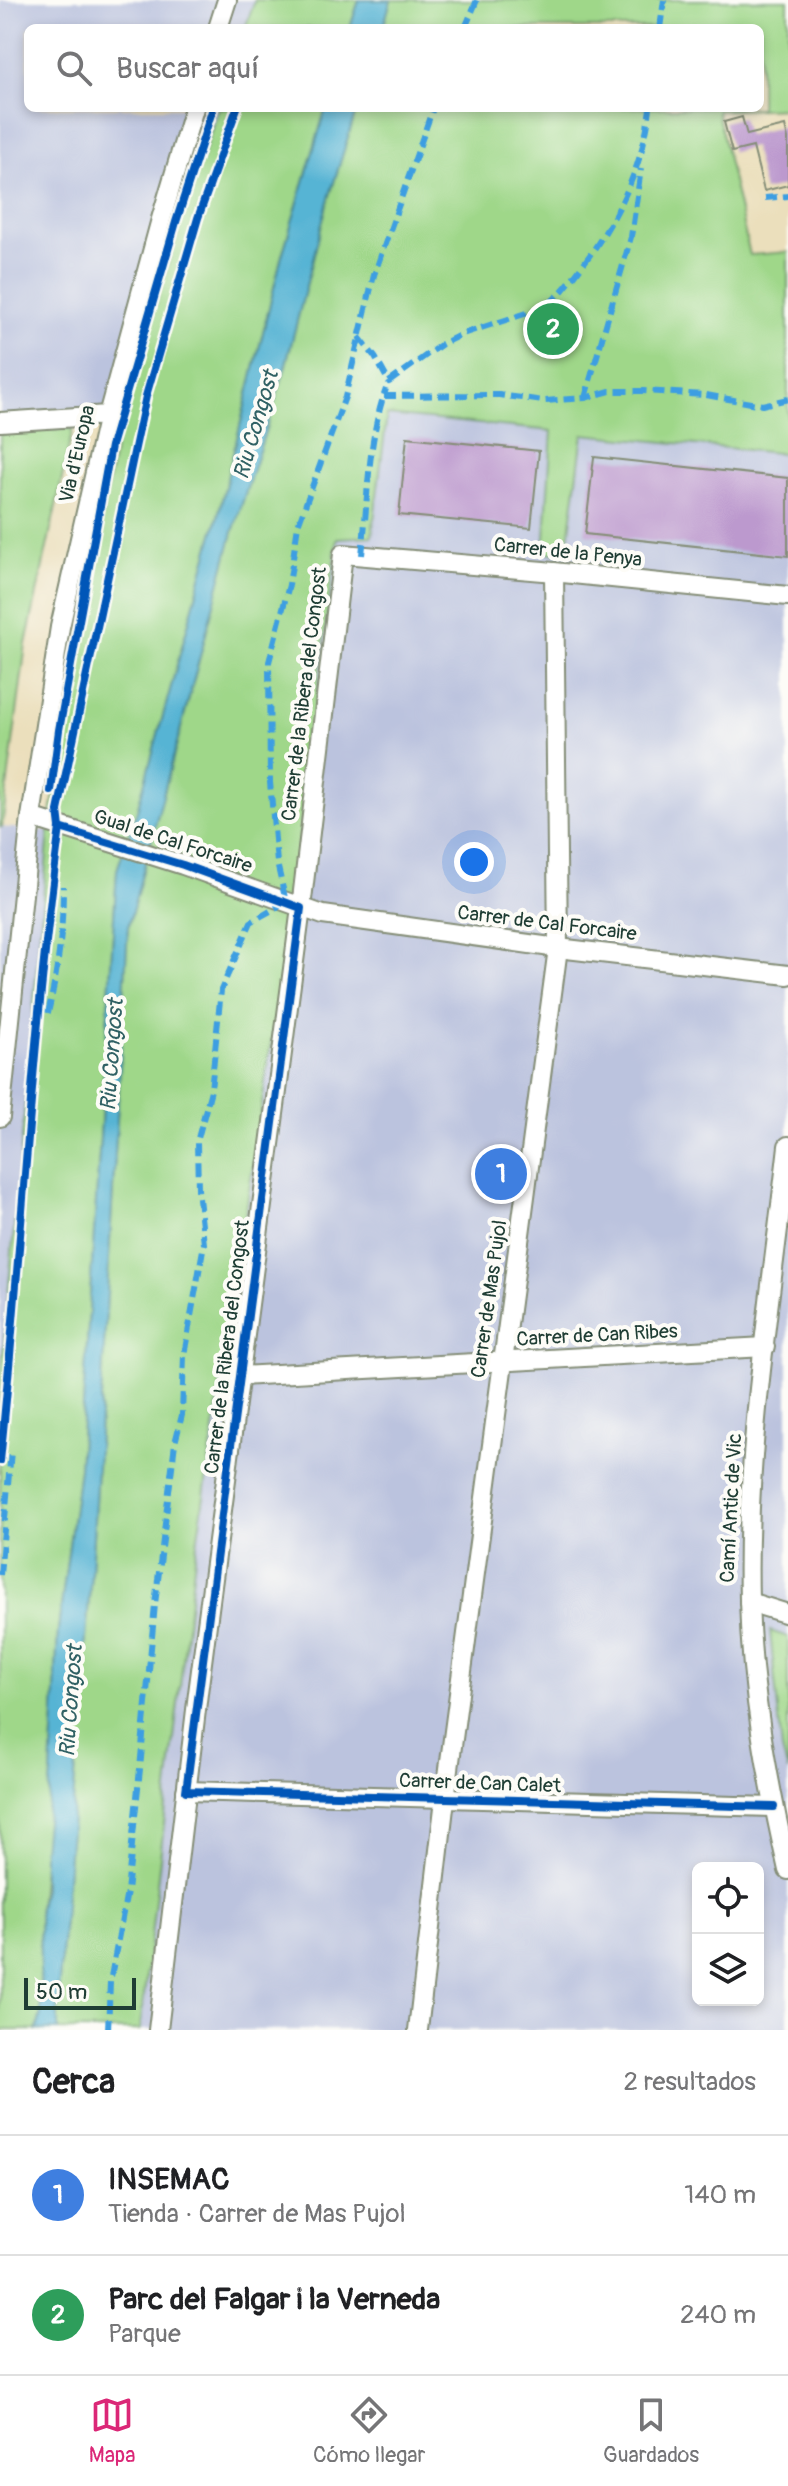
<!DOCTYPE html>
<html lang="es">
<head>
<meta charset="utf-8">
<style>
  body { margin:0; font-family:Pangolin,sans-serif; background:#f6f6f6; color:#202124 }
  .controls { position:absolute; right:24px; bottom:24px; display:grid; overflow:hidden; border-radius:12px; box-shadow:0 4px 12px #0003 }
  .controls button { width:72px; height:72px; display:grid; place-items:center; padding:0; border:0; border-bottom:2px solid #e0e0e0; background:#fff; color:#202124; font:40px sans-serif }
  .scale { position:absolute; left:24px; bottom:20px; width:112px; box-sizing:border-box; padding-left:8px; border:4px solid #1f3d34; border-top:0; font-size:22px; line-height:28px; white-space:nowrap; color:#1f3d34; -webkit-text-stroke:6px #fdfcf7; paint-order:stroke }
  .you { position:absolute; left:474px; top:862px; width:28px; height:28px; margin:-20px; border:6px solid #fff; border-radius:50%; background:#1a73e8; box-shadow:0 0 0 12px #1a73e833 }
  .badge { display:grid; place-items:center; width:52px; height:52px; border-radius:50%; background:#db2777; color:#fff; font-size:26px; font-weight:700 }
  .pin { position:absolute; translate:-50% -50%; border:4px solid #fff; box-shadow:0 2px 8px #0006 }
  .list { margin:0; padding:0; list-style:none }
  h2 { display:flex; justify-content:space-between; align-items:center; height:104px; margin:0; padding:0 32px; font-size:34px }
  h2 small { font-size:26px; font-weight:400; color:#757577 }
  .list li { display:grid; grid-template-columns:52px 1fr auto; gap:24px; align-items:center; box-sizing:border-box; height:120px; padding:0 32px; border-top:2px solid #e0e0e0 }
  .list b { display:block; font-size:30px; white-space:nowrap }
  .list p { margin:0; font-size:26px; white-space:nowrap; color:#757577 }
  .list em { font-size:26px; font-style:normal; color:#757577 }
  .icon { flex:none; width:44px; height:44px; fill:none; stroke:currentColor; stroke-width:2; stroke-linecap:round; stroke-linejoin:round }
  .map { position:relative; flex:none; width:788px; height:2030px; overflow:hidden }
  .search { position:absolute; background:#fff; box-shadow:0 4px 12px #0003; left:24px; right:24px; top:24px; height:88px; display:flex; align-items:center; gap:20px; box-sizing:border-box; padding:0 28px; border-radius:12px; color:#757577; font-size:30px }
  .sheet { height:344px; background:#fff }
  nav { display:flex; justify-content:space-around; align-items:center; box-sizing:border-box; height:112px; border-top:2px solid #e0e0e0; background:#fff; font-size:22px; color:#757577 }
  nav a { display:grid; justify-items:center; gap:4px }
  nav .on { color:#db2777 }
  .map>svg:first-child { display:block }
</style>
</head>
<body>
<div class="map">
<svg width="788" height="2030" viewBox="0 0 788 2030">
  <rect width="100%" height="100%" fill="#fdfcf7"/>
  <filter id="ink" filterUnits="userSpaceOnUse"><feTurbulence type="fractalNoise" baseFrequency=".0125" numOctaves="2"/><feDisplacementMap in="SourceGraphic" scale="16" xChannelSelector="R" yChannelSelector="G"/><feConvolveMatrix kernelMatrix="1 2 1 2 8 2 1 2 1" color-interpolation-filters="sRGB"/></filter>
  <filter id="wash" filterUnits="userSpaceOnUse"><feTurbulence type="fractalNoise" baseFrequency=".006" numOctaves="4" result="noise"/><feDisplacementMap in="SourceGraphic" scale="32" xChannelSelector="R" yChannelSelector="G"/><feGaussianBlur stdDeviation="1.8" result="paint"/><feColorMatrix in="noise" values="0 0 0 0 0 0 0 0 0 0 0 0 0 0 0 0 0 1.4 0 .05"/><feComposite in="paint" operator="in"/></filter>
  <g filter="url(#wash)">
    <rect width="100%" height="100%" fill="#ebdfbc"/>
    <g fill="#bbc3de" fill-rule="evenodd">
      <polygon points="0,0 255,0 245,28 28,28 28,108 219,108 177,232 119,425 0,434"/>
      <path d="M387 414 552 431 544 552 567 555 582 434 788 454V2030H140L195 1557 288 927 337 537 372 536ZM698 1868H758V2000H698Z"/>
      <polygon points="0,827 49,831 0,1388"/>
    </g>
    <g fill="#9fd789" stroke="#5f8a5e" stroke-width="2">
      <polygon points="255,0 359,0 350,28 245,28"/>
      <polygon points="391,0 788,0 788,108 717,111 750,255 788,252 788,454 583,434 567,555 544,552 552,431 387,415 372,536 337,538 288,927 195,1557 140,2030 58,2030 58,1995 91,1573 128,927 233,532 284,372 326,208 357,108 760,108 760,28 383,28"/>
      <polygon points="219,108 326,108 281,259 218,516 136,814 117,870 79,1469 58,1630 51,1774 39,1909 41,2013 37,2030 0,2030 0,1388 49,831 65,708 119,425 177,232"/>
      <polygon points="73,428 26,644 2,827 0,827 0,434"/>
      <polygon points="770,1631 788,1637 788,1771 782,1750"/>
    </g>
    <g fill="#56b4d4" stroke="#3a7884" stroke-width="2">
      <polygon points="359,0 391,0 383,28 350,28"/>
      <polygon points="326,108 357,108 326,208 284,372 233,532 128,927 91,1573 58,1995 58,2030 37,2030 41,2013 39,1909 43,1888 43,1851 51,1774 58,1630 79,1469 117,870 136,814 218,516 281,259"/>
    </g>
    <g id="blocks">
      <g fill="#bc99ce">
        <polygon points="742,117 747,135 785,126 788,139 788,185 764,191 753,147 732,152 724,122"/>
        <polygon points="407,437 539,451 531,528 399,515"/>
        <polygon points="594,457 788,478 788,556 585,534"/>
      </g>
    </g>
  </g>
  <g filter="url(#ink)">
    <use href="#blocks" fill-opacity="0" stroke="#858e78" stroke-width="2"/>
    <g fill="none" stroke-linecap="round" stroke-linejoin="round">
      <defs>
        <g id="street">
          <polyline points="218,28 227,0"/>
          <polyline points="0,422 108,415"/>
          <polyline points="31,817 183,865 323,915 558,948 788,975"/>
          <polyline points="0,1117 31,817 60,627 108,415 161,219 194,108"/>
          <path d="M788 1146C771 1297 745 1448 749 1600 751 1691 768 1782 788 1870"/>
          <polyline points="240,1376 765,1347"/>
          <polyline points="749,1602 788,1614"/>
          <polyline points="186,1791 774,1807"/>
          <polyline points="158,2030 198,1693 301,908 343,554 543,571 788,596"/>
          <polyline points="418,2030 445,1799 558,948 554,572"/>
        </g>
      </defs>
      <use href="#street" stroke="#858e78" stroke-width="22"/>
      <use href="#street" stroke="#fff" stroke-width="18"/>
      <g stroke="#3c9ee2" stroke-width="6" stroke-dasharray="12 6" stroke-linecap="butt">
        <polyline points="465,28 477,0"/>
        <polyline points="660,28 664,0"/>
        <polyline points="765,198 788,196"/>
        <path d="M359 337 375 357 389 382 442 344 462 334 543 308C559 297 570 282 581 267 617 220 643 167 650 108"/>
        <polyline points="384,396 499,395 544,401 585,398 610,391 643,391 706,395 762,405 788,399"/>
        <polyline points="585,398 631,237 641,169"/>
        <path d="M362 555C368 500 367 442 386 389"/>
        <path d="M48 1013C58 971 63 930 63 886"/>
        <polyline points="0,1575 11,1451"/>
        <polyline points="108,2030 110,1982 127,1892 140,1769 155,1604 175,1443 182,1415 184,1355 204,1244 198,1189 197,1142 211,1090 221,990 251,922 286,902 277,863 270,782 269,662 289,585 298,525 345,397 374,275 433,108"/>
      </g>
      <defs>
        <g id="cycleway">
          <polyline points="51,791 59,730 111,446 176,222 213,108"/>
          <polyline points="60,828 183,865 301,908 186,1791 774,1807"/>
          <path d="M0 1461C22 1250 31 1038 60 828L58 811 146 396 198 218 237 108"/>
        </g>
      </defs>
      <use href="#cycleway" stroke="#fdfcf7" stroke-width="13"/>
      <use href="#cycleway" stroke="#0057b8" stroke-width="8"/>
    </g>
  </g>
  <g text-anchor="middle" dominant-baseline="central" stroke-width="8" stroke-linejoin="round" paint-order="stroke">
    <g font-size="20" fill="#1f3d34" stroke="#fdfcf7">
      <text transform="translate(77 454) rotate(-77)">Via d'Europa</text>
      <text transform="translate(568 552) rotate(6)">Carrer de la Penya</text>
      <text transform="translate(304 694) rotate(-83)">Carrer de la Ribera del Congost</text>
      <text transform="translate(173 841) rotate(18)">Gual de Cal Forcaire</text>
      <text transform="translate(547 923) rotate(7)">Carrer de Cal Forcaire</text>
      <text transform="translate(489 1299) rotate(-82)">Carrer de Mas Pujol</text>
      <text transform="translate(597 1335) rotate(-3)">Carrer de Can Ribes</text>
      <text transform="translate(227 1347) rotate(-83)">Carrer de la Ribera del Congost</text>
      <text transform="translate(731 1508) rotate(-87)">Camí Antic de Vic</text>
      <text transform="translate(480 1783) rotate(2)">Carrer de Can Calet</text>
    </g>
    <g font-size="22" font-style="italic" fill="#306164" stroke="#fdfcf7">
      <text transform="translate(256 425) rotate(-74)">Riu Congost</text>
      <text transform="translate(112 1055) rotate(-86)">Riu Congost</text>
      <text transform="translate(71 1701) rotate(-86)">Riu Congost</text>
    </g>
  </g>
</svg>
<div class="controls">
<button><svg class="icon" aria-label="locate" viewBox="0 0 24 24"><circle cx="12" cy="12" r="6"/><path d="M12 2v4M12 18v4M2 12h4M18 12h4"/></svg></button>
<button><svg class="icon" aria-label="layers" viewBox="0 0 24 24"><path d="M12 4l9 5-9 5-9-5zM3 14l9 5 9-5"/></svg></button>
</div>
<div class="scale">50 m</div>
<div class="you"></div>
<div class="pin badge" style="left:501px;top:1174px;background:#3f7fe0">1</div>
<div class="pin badge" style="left:553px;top:329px;background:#2e9e5b">2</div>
<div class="search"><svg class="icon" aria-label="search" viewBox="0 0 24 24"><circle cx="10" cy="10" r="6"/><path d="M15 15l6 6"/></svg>Buscar aquí</div>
</div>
<section class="sheet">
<h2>Cerca<small>2 resultados</small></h2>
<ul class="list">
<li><span class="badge" style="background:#3f7fe0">1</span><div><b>INSEMAC</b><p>Tienda · Carrer de Mas Pujol</p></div><em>140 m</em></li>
<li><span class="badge" style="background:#2e9e5b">2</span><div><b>Parc del Falgar i la Verneda</b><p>Parque</p></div><em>240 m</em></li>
</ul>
</section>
<nav>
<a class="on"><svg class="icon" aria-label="map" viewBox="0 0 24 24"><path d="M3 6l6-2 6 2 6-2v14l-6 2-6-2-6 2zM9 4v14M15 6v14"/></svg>Mapa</a>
<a><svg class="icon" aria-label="directions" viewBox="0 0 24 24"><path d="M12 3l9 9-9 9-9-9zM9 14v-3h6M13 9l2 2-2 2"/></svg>Cómo llegar</a>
<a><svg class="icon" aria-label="saved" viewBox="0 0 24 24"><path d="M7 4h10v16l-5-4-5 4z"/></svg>Guardados</a>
</nav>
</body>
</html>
